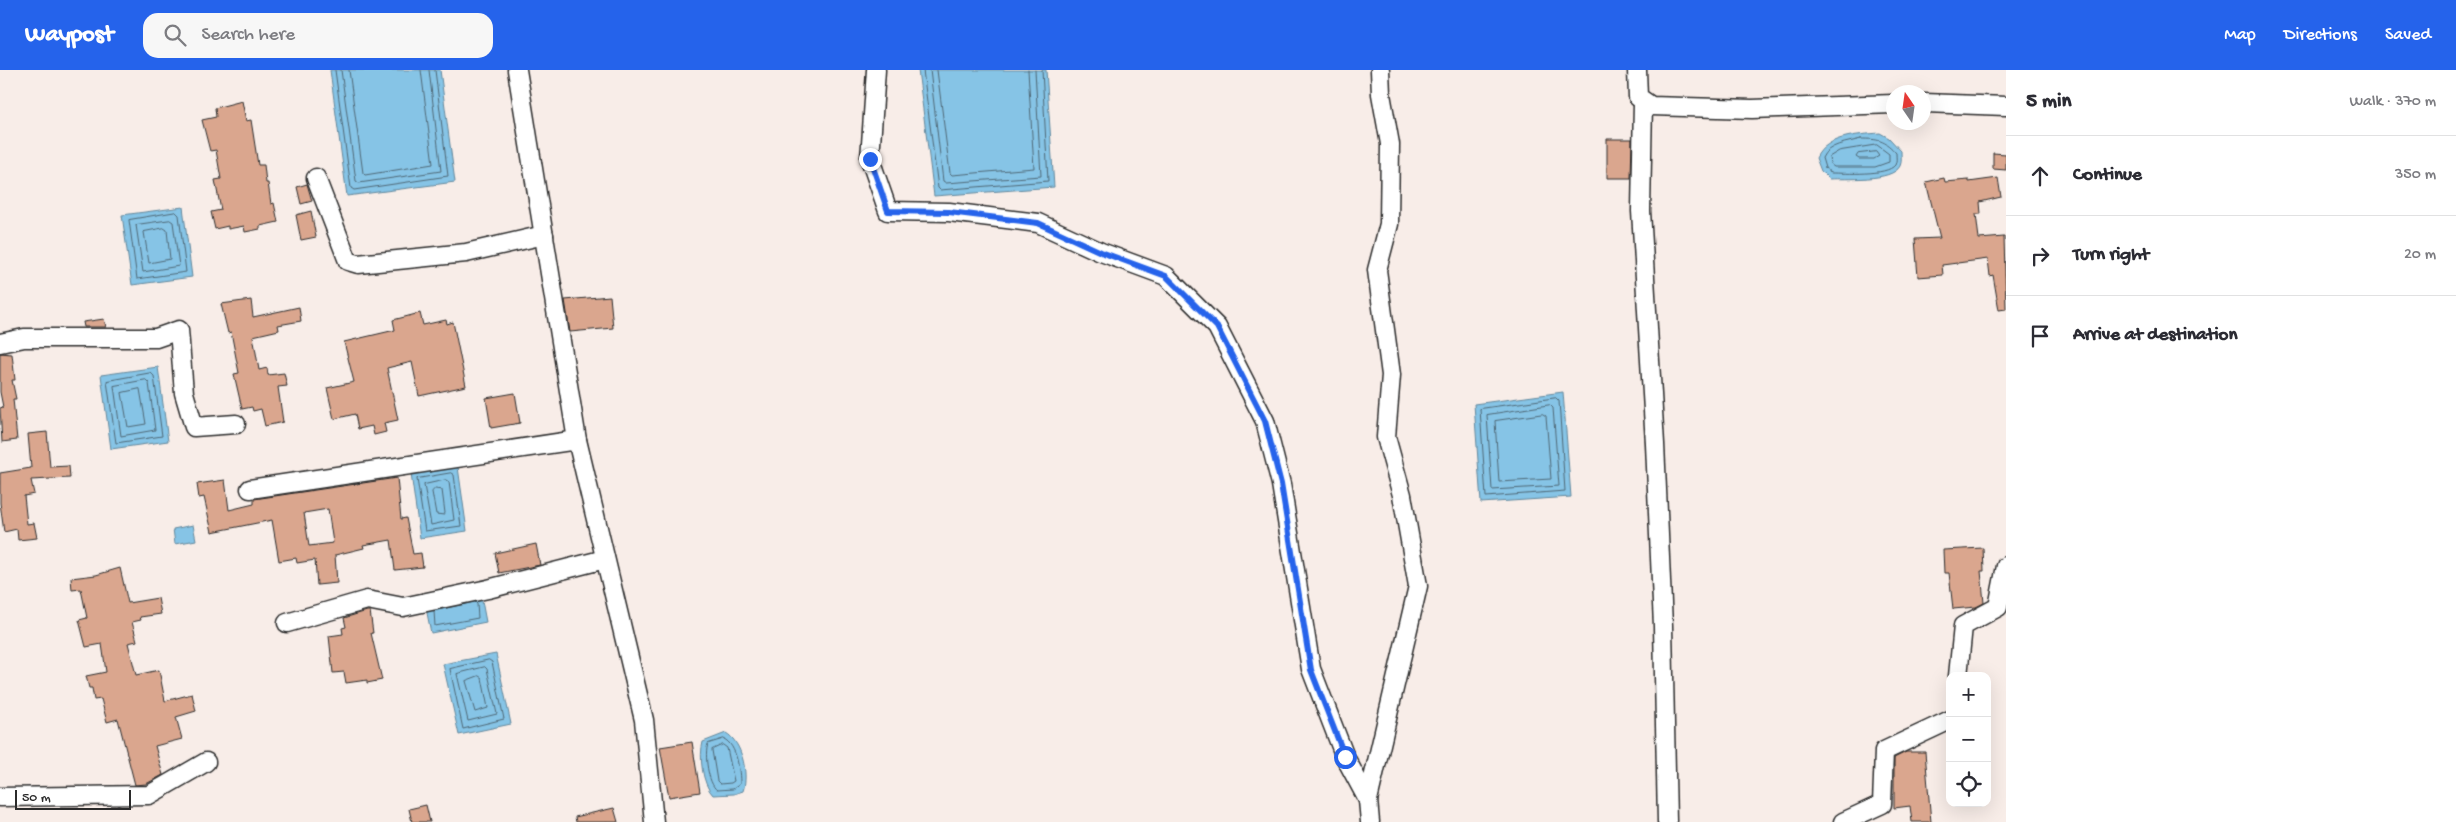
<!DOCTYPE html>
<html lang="en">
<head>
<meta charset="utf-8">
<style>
  body { margin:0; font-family:"Gochi Hand",sans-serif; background:#f7f7f7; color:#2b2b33 }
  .controls { position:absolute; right:15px; bottom:15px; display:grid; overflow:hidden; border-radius:10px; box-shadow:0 5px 20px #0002 }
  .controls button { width:45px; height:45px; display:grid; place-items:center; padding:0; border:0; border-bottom:1px solid #e1e1e2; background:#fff; color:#2b2b33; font:25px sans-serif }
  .compass { position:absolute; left:1886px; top:15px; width:45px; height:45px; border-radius:50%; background:#fff; box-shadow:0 5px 20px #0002; rotate:347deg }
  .scale { position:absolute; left:15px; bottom:12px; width:116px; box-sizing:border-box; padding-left:5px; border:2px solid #2b2b2b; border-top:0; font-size:14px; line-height:18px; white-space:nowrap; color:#2b2b2b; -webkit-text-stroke:4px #fff; paint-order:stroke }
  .stop { position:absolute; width:15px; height:15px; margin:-11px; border:4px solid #2563eb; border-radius:50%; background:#fff }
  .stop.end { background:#2563eb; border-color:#fff; box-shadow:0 1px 5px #0008 }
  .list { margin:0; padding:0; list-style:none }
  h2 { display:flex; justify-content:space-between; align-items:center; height:65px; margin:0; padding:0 20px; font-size:21px }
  h2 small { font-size:16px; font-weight:400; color:#7c7c81 }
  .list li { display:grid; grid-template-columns:32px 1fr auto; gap:15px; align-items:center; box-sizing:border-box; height:80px; padding:0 20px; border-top:1px solid #e1e1e2 }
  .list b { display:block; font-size:19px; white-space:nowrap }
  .list em { font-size:16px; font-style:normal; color:#7c7c81 }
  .icon { flex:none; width:28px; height:28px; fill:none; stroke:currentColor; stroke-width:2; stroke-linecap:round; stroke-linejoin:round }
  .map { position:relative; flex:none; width:2006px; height:752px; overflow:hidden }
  header { display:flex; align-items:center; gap:30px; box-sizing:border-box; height:70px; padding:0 25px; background:#2563eb; color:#fff }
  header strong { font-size:24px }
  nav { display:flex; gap:28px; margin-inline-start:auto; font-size:18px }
  .search { width:350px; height:45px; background:#f7f7f7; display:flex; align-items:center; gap:12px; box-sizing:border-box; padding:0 18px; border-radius:15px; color:#7c7c81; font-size:19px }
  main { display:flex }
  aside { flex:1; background:#fff }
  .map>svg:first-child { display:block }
</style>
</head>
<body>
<header>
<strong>Waypost</strong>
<div class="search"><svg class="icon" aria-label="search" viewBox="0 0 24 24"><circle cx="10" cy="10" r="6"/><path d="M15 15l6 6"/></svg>Search here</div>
<nav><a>Map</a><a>Directions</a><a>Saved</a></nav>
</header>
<main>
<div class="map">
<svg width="2006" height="752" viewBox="0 0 2006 752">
  <rect width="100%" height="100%" fill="#f8ede8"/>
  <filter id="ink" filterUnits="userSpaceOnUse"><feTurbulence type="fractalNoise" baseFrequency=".02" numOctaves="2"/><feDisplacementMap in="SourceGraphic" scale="10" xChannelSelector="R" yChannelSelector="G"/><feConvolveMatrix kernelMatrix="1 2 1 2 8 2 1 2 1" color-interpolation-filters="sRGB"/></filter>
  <g filter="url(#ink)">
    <g fill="#86c4e6" stroke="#62879b">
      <polygon points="330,0 440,0 455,112 347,126"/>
      <polygon points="918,0 1046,0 1054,117 934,126"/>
      <path d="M1880 63 1889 68 1901 81C1901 86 1902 92 1900 96 1892 112 1845 108 1829 109L1821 101 1816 88C1827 65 1857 65 1880 63Z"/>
      <polygon points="183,137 192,207 132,215 122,145"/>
      <polygon points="158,297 168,371 111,379 101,305"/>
      <polygon points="1563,322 1571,427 1481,433 1474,334"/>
      <polygon points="458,397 467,461 420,468 411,404"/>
      <polygon points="193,455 196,470 175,474 173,459"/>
      <polygon points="481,526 486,552 431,563 426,538"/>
      <polygon points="496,584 511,654 459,665 443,594"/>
      <path d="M726 663C742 672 749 704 743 721L734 724 713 725C702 714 699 686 703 672Z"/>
    </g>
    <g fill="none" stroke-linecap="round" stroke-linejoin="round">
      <g stroke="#4f6876" stroke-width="1">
        <polyline points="335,0 351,118 354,120 448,106 435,0"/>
        <polyline points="341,0 356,111 359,113 441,101 429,0"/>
        <polyline points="349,0 363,103 365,105 433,94 421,0"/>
        <polyline points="923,0 938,118 940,120 1048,111 1042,0"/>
        <polyline points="930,0 943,111 946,113 1041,106 1035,0"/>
        <polyline points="937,0 950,103 952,105 1034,98 1028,0"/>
        <path d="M1861 69C1878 69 1885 70 1896 83 1896 87 1897 92 1895 95 1887 106 1845 103 1831 103L1825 98 1822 88C1828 74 1847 73 1861 69Z"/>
        <polygon points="1877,75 1889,84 1889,92 1875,97 1834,97 1830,94 1829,87 1839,81"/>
        <polygon points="1876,82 1879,86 1874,89 1859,89 1856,87 1858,84"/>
        <polygon points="176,142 179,145 186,202 137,209 129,150"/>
        <polygon points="170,150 173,152 179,196 143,202 136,155"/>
        <polygon points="164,158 167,160 170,189 149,193 144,162"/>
        <polygon points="151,303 154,306 162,366 116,373 107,311"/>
        <polygon points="146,310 149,313 155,360 121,366 114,316"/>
        <polygon points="140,319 146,354 128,357 122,323"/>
        <polygon points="1556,328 1559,331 1565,421 1486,427 1480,339"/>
        <polygon points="1550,335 1553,338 1559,416 1492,420 1487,345"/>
        <polygon points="1543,344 1546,346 1551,409 1499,412 1495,351"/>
        <polygon points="451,403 454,405 461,456 425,461 417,409"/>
        <polygon points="446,410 449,412 454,450 431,455 424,415"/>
        <polygon points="435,419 442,420 445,443 444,445 436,444 432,422"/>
        <polygon points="475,532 477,534 478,548 435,556 434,541"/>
        <polygon points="489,590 492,592 504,649 463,659 450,599"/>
        <polygon points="485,597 487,599 497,644 468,651 457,604"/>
        <polygon points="479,606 482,608 488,638 475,642 466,611"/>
        <path d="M724 669C737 675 740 701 740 714L733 719 717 720C708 714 704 684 708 674Z"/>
        <polygon points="723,675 727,678 734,711 731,713 720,714 717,711 712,680"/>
      </g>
    </g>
    <g fill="#daa68e" stroke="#2b2b2b" fill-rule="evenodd">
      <polygon points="242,31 246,51 251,50 258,95 264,95 266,113 268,113 271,134 274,133 278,152 260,156 260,159 245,162 244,156 228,159 228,156 215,159 211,142 221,140 215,110 221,109 216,80 210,81 202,50 216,47 215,38"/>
      <polygon points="1607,69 1632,69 1631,108 1607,108"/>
      <polygon points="1993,83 2006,84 2006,100 1993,99"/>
      <polygon points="1944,108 1945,112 1969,110 1969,112 1998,108 2001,127 1980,132 1981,144 1976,144 1979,169 2004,167 2006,239 1999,240 1993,205 1990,206 1988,189 1942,195 1943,205 1918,207 1915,169 1940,168 1926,112"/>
      <polygon points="307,114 312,131 301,134 297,117"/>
      <polygon points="311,141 316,167 301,170 296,145"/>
      <polygon points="610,226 613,258 570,262 565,230"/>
      <polygon points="251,230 253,247 299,237 301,251 278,255 279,260 253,266 259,300 267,298 268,305 284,303 287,316 278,317 283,352 265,356 261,339 253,341 252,337 242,339 234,304 239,303 231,262 228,263 221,234"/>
      <polygon points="420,243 423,255 446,250 447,254 453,252 466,316 419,326 412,292 387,298 398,350 384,353 386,362 374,365 372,356 358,359 355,344 334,349 327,318 354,312 344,272 395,260 393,250"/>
      <polygon points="104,249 106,257 84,257 83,252"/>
      <polygon points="0,283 12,284 15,310 12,310 16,329 13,329 17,370 2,372 0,338 3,337 0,322"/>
      <polygon points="515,323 520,353 491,358 486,328"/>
      <polygon points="47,362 50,397 69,396 70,408 31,410 34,424 24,426 27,454 34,453 37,468 18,470 17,459 4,462 0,433 0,403 31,398 28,364"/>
      <path d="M397 408 401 449 406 448 413 484 421 483 423 497 395 500 391 470 363 475 364 478 335 485 337 513 317 515 315 490 297 493 296 488 279 491 272 450 212 462 204 427 199 428 197 414 225 410 229 440 254 434V429ZM328 439 333 473 309 476 304 443Z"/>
      <polygon points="536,474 540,495 499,503 495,483"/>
      <polygon points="1983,478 1984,501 1981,501 1984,533 1976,537 1953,539 1949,503 1944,503 1943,480"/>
      <polygon points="120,498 128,533 158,528 161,544 140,547 141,550 132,552 137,571 128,573 136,605 159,600 165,631 192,624 196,641 176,647 182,669 155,676 163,705 146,714 135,715 118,649 107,652 101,629 94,630 92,618 89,618 86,606 106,602 102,574 86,577 79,550 87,548 81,519 72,520 71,508 96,505"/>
      <polygon points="367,541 370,541 373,563 371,563 382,610 367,613 367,610 346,613 344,602 333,603 329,566 343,564 342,558 346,557 344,548"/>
      <polygon points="692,672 700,722 669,727 660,677"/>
      <polygon points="1906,682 1925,682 1931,752 1912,752 1910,736 1894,738 1894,688"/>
      <polygon points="426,735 430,752 412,752 409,739"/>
      <polygon points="614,738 618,752 576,752 575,747"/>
    </g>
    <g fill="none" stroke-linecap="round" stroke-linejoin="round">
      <defs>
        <g id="minor">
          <polyline points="517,0 577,370 644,650 654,752"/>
          <polyline points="876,0 870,89 888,141 949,142 1038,153 1101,182 1166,206 1217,257 1265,351 1281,414 1311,599 1345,687 1368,730 1370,752"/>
          <polyline points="1637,0 1638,27 1651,36 1752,39 1894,34"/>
          <polyline points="1643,32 1641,141 1655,374 1663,556 1667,752"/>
          <polyline points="1924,33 2006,36"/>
          <polyline points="316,108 348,191 358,194 466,183 544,165"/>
          <polyline points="0,273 24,268 156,268 179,260 184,323 194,357 236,354"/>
          <polyline points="250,419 577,370"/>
          <polyline points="287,553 367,530 403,537 488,519 605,489"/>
          <polyline points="1958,606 1963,556 1998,537 2006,496"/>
          <polyline points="0,727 149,725 206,692"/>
          <polyline points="1368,730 1418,516 1402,425 1386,367 1391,305 1377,200 1389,154 1390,74 1381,24 1380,0"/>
          <polyline points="1843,752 1882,734 1884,681 1950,650"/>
        </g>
      </defs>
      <use href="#minor" stroke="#2b2b2b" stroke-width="21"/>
      <use href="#minor" stroke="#fff" stroke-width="18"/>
    </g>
  </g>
  <g fill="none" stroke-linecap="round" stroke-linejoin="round" filter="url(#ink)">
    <polyline stroke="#2563eb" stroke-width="6" points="870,89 888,141 949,142 1038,153 1101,182 1166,206 1217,257 1265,351 1281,414 1311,600 1345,687"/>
  </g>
</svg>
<div class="controls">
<button>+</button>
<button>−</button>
<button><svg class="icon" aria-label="locate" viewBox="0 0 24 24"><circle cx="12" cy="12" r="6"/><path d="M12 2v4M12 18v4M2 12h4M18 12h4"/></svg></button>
</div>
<svg class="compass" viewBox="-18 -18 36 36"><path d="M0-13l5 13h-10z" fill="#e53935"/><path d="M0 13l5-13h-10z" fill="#7c7c81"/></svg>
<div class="scale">50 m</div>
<div class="stop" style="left:1345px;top:687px"></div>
<div class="stop end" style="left:870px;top:89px"></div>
</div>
<aside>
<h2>5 min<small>Walk · 370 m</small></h2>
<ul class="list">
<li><svg class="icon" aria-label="ahead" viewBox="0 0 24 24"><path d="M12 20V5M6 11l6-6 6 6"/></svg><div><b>Continue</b></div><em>350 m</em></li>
<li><svg class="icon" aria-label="right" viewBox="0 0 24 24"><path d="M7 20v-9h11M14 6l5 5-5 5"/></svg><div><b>Turn right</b></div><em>20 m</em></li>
<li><svg class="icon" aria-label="arrive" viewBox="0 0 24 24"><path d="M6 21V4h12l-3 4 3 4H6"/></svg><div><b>Arrive at destination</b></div></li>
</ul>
</aside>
</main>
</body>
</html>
